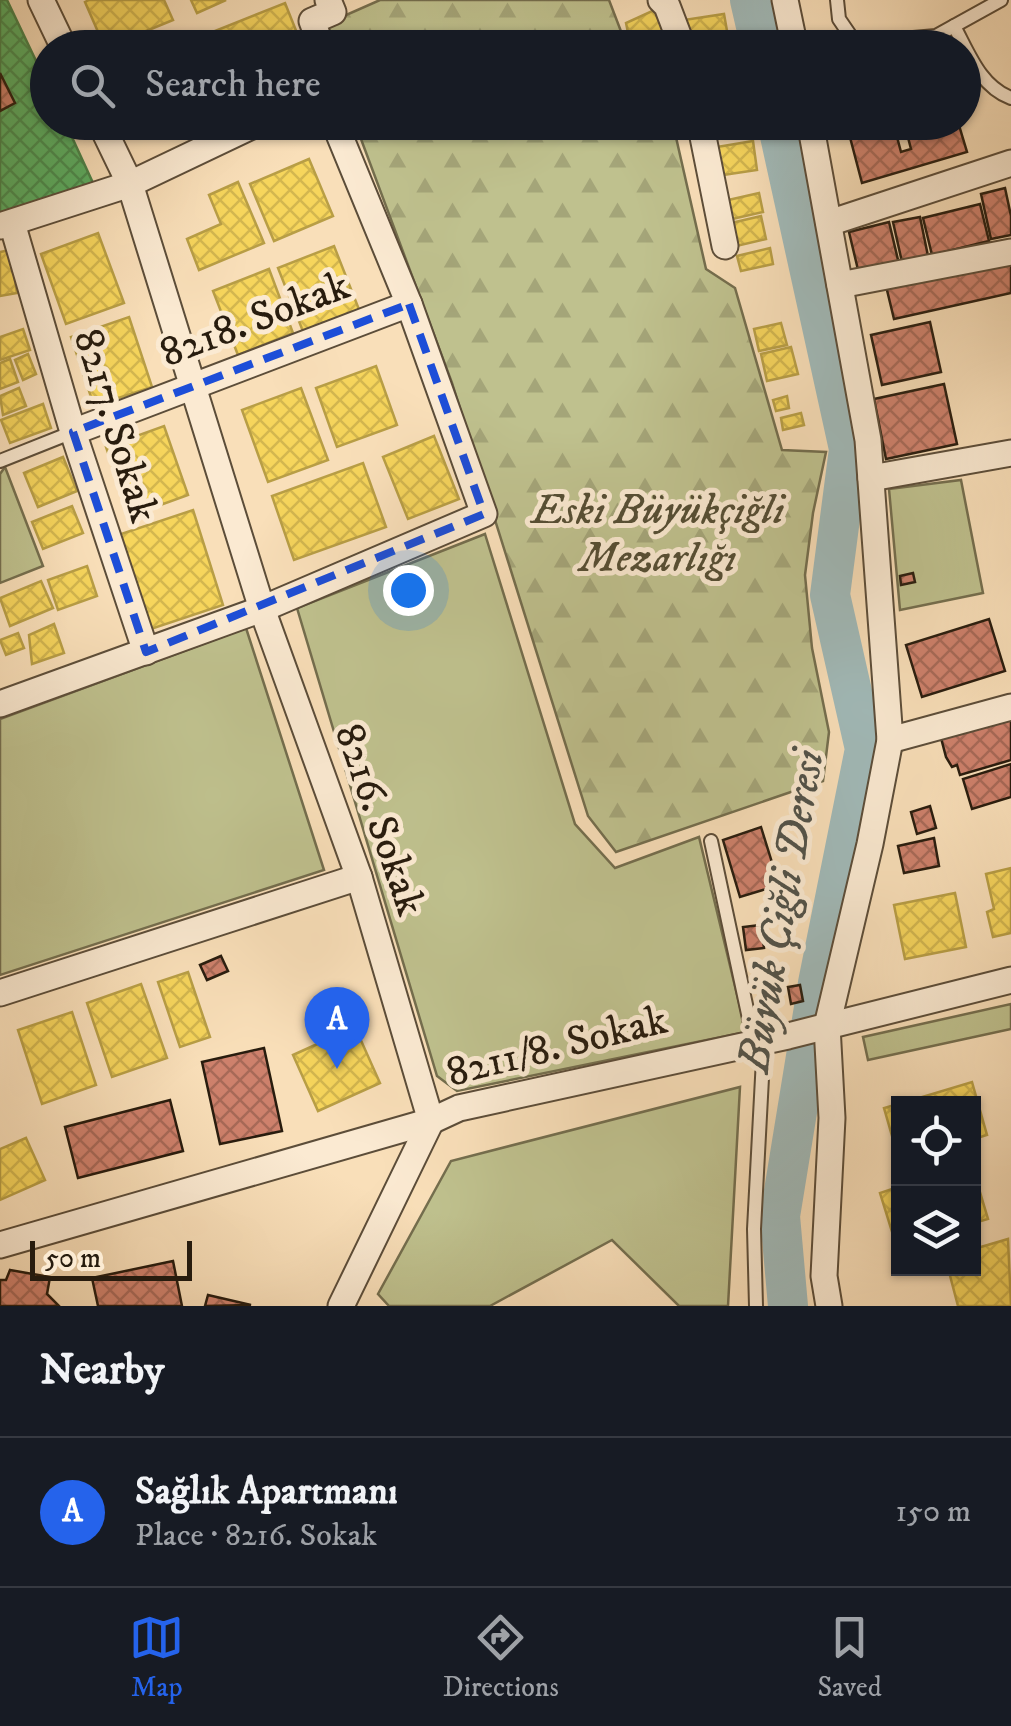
<!DOCTYPE html>
<html lang="en">
<head>
<meta charset="utf-8">
<style>
  body { margin:0; font-family:"IM FELL DW Pica",serif; background:#20242c; color:#f1f3f6 }
  .controls { position:absolute; right:30px; bottom:30px; display:grid; overflow:hidden; border-radius:0px; box-shadow:0 2px 8px #0004 }
  .controls button { width:90px; height:90px; display:grid; place-items:center; padding:0; border:0; border-bottom:2px solid #363941; background:#171b24; color:#f1f3f6; font:50px sans-serif }
  .scale { position:absolute; left:30px; bottom:25px; width:162px; box-sizing:border-box; padding-left:10px; border:5px solid #281c0e; border-top:0; font-size:28px; line-height:35px; white-space:nowrap; color:#281c0e; -webkit-text-stroke:8px #fbead2; paint-order:stroke }
  .you { position:absolute; left:408px; top:590px; width:35px; height:35px; margin:-25px; border:8px solid #fff; border-radius:50%; background:#1a73e8; box-shadow:0 0 0 15px #1a73e833 }
  .badge { display:grid; place-items:center; width:65px; height:65px; border-radius:50%; background:#2563eb; color:#fff; font-size:32px; font-weight:700 }
  .pin { position:absolute; translate:-50% -82px; filter:drop-shadow(0 2px 5px #0008) }
  .pin::after { content:''; position:absolute; top:52px; width:35px; height:30px; background:inherit; clip-path:polygon(0 0,100% 0,50% 100%) }
  .list { margin:0; padding:0; list-style:none }
  h2 { display:flex; justify-content:space-between; align-items:center; height:130px; margin:0; padding:0 40px; font-size:42px }
  h2 small { font-size:32px; font-weight:400; color:#9ea1a6 }
  .list li { display:grid; grid-template-columns:65px 1fr auto; gap:30px; align-items:center; box-sizing:border-box; height:150px; padding:0 40px; border-top:2px solid #363941 }
  .list b { display:block; font-size:38px; white-space:nowrap }
  .list p { margin:0; font-size:32px; white-space:nowrap; color:#9ea1a6 }
  .list em { font-size:32px; font-style:normal; color:#9ea1a6 }
  .icon { flex:none; width:55px; height:55px; fill:none; stroke:currentColor; stroke-width:2; stroke-linecap:round; stroke-linejoin:round }
  .map { position:relative; flex:none; width:1011px; height:1306px; overflow:hidden }
  .search { position:absolute; background:#171b24; box-shadow:0 2px 8px #0004; left:30px; right:30px; top:30px; height:110px; display:flex; align-items:center; gap:25px; box-sizing:border-box; padding:0 35px; border-radius:55px; color:#9ea1a6; font-size:38px }
  .sheet { height:280px; background:#171b24 }
  nav { display:flex; justify-content:space-around; align-items:center; box-sizing:border-box; height:140px; border-top:2px solid #363941; background:#171b24; font-size:28px; color:#9ea1a6 }
  nav a { display:grid; justify-items:center; gap:5px }
  nav .on { color:#2563eb }
  .map>svg:first-child { display:block }
</style>
</head>
<body>
<div class="map">
<svg width="1011" height="1306" viewBox="0 0 1011 1306">
  <defs>
    <pattern id="forest-firs" width="22" height="20" patternUnits="userSpaceOnUse" patternTransform="scale(2.5)"><rect width="22" height="20" fill="#bfc18e"/><path d="M5 1l3.5 6h-7zM16 11l3.5 6h-7z" fill="#a4a579"/></pattern>
    <pattern id="homes-cross-hatch" width="8" height="8" patternUnits="userSpaceOnUse" patternTransform="scale(2.5)"><rect width="8" height="8" fill="#f6d55c"/><path d="M0 0l8 8M0 8l8-8" fill="none" stroke="#d3b64f"/></pattern>
    <pattern id="public-cross-hatch" width="8" height="8" patternUnits="userSpaceOnUse" patternTransform="scale(2.5)"><rect width="8" height="8" fill="#5aae61"/><path d="M0 0l8 8M0 8l8-8" fill="none" stroke="#4a8d4e"/></pattern>
    <pattern id="building-cross-hatch" width="8" height="8" patternUnits="userSpaceOnUse" patternTransform="scale(2.5)"><rect width="8" height="8" fill="#ce816c"/><path d="M0 0l8 8M0 8l8-8" fill="none" stroke="#a76957"/></pattern>
  </defs>
  <rect width="100%" height="100%" fill="#f9dfb9"/>
  <filter id="stains"><feTurbulence type="fractalNoise" baseFrequency=".002" numOctaves="4"/><feColorMatrix values="0 0 0 0 .2 0 0 0 0 .09 0 0 0 0 .02 0 0 0 .5 -.17"/></filter>
  <radialGradient id="worn" r=".72"><stop offset=".6" stop-color="#630" stop-opacity="0"/><stop offset="1" stop-color="#630" stop-opacity=".3"/></radialGradient>
  <g fill="#bfc18e" stroke="#746e4e" stroke-width="2.5">
    <polygon points="5,467 43,566 0,583 0,474"/>
    <polygon points="961,480 983,593 900,610 889,489"/>
    <polygon points="485,534 575,824 615,868 699,837 746,1032 457,1091 437,1076 297,608"/>
    <polygon points="246,628 324,870 0,975 0,719"/>
    <polygon points="1011,1004 1011,1029 868,1060 863,1037"/>
    <polygon points="740,1087 728,1306 679,1306 612,1240 490,1306 389,1306 378,1294 451,1161"/>
  </g>
  <g fill="url(#forest-firs)" stroke="#746e4e" stroke-width="2.5">
    <polygon points="380,0 609,0 627,47 327,47 319,27"/>
    <polygon points="662,122 675,133 706,269 735,288 782,450 826,452 813,513 805,575 812,648 829,732 823,781 616,852 588,816 452,383 355,123"/>
  </g>
  <g fill="url(#homes-cross-hatch)" stroke="#b89e45" stroke-width="2.5">
    <polygon points="89,0 164,0 173,20 105,48 85,2"/>
    <polygon points="191,0 226,0 197,13"/>
    <polygon points="285,3 303,48 204,48 200,37"/>
    <polygon points="663,6 668,44 631,47 626,23"/>
    <polygon points="724,14 729,42 689,48 684,20"/>
    <polygon points="707,122 753,122 755,133 710,140"/>
    <polygon points="753,141 757,170 716,176 711,148"/>
    <polygon points="309,159 333,216 274,241 250,184"/>
    <polygon points="238,182 264,243 199,270 187,239 221,224 209,195"/>
    <polygon points="759,193 763,212 728,220 724,201"/>
    <polygon points="761,216 766,239 732,247 727,224"/>
    <polygon points="98,233 124,303 66,324 41,254"/>
    <polygon points="334,246 360,312 304,334 278,268"/>
    <polygon points="770,248 773,264 741,271 737,256"/>
    <polygon points="10,250 17,293 0,296 0,252"/>
    <polygon points="269,269 293,333 238,355 213,291"/>
    <polygon points="129,317 152,387 94,406 71,337"/>
    <polygon points="781,323 787,345 759,351 754,329"/>
    <polygon points="23,329 30,350 0,360 0,337"/>
    <polygon points="791,347 798,374 767,381 761,354"/>
    <polygon points="28,354 36,374 23,380 15,360"/>
    <polygon points="10,359 18,382 0,389 0,363"/>
    <polygon points="376,366 397,425 337,447 316,388"/>
    <polygon points="19,388 26,406 3,415 0,396"/>
    <polygon points="301,388 328,460 268,482 242,410"/>
    <polygon points="787,396 789,408 776,411 773,400"/>
    <polygon points="43,404 51,428 10,443 1,420"/>
    <polygon points="801,413 804,425 783,430 781,418"/>
    <polygon points="164,426 188,495 130,516 106,447"/>
    <polygon points="434,436 459,499 408,519 383,457"/>
    <polygon points="63,457 77,491 38,507 24,473"/>
    <polygon points="363,463 386,527 294,560 272,496"/>
    <polygon points="72,506 83,533 43,549 32,522"/>
    <polygon points="193,510 223,605 148,630 118,535"/>
    <polygon points="87,566 97,596 58,610 48,580"/>
    <polygon points="41,581 53,608 10,626 0,598"/>
    <polygon points="54,624 64,653 32,664 29,635"/>
    <polygon points="18,633 24,648 6,655 0,640"/>
    <polygon points="1011,868 1011,933 993,937 987,912 994,909 986,874"/>
    <polygon points="955,893 966,947 905,959 894,905"/>
    <polygon points="188,972 210,1037 180,1047 158,982"/>
    <polygon points="141,984 167,1058 112,1077 87,1003"/>
    <polygon points="72,1012 96,1085 42,1104 18,1030"/>
    <polygon points="355,1027 380,1083 318,1111 293,1055"/>
    <polygon points="972,1082 987,1135 974,1139 974,1104 899,1104"/>
    <polygon points="898,1104 898,1157 884,1108"/>
    <polygon points="26,1138 45,1180 0,1200 0,1149"/>
    <polygon points="974,1172 988,1219 974,1223"/>
    <polygon points="898,1187 898,1247 897,1248 880,1193"/>
    <polygon points="1008,1239 1011,1306 958,1306 948,1268 974,1268 974,1249"/>
  </g>
  <polygon fill="url(#public-cross-hatch)" stroke="#4b8248" stroke-width="2.5" points="0,0 7,0 48,86 48,122 65,122 93,183 0,213"/>
  <g fill="none" stroke-linecap="round" stroke-linejoin="round">
    <g stroke="#a1bab9" stroke-width="40">
      <polyline points="750,0 761,48"/>
      <polyline points="777,122 849,449 830,595 865,749 818,983 780,1216 788,1306"/>
    </g>
  </g>
  <g fill="url(#building-cross-hatch)" stroke="#281c0e" stroke-width="2.5">
    <polygon points="0,73 15,103 0,111"/>
    <polygon points="846,122 893,122 901,152 911,149 904,122 958,122 967,152 862,183"/>
    <polygon points="1005,188 1011,216 1011,235 991,239 981,194"/>
    <polygon points="980,204 989,241 932,255 923,218"/>
    <polygon points="920,217 928,256 902,262 893,222"/>
    <polygon points="889,222 899,264 859,274 849,232"/>
    <polygon points="1011,258 1011,293 894,319 886,286"/>
    <polygon points="930,322 941,372 882,385 871,335"/>
    <polygon points="944,384 957,444 886,459 874,399"/>
    <polygon points="913,573 915,582 901,585 900,576"/>
    <polygon points="989,619 1005,671 922,697 906,645"/>
    <polygon points="1011,713 1011,760 960,775 957,765 952,767 946,757 940,734"/>
    <polygon points="1011,764 1011,797 972,809 963,779"/>
    <polygon points="930,806 936,828 917,834 911,812"/>
    <polygon points="761,827 779,885 740,897 723,840"/>
    <polygon points="934,838 939,866 904,873 898,846"/>
    <polygon points="761,925 764,948 746,950 743,927"/>
    <polygon points="221,956 228,971 207,980 200,965"/>
    <polygon points="800,985 803,1001 791,1004 788,987"/>
    <polygon points="264,1048 282,1131 220,1144 202,1062"/>
    <polygon points="170,1100 183,1151 78,1178 65,1127"/>
    <polygon points="173,1261 182,1306 98,1306 92,1278"/>
    <polygon points="10,1270 50,1277 47,1294 59,1306 0,1306 0,1280 6,1280"/>
    <polygon points="208,1295 251,1305 205,1306"/>
  </g>
  <g fill="none" stroke-linecap="round" stroke-linejoin="round">
    <defs>
      <g id="lane">
        <polyline points="837,0 839,19 852,38 867,42 936,36 1001,0"/>
        <path d="M954 26C969 54 980 86 1011 98"/>
        <polyline points="0,461 73,432"/>
        <polyline points="711,841 754,1042 763,1059 754,1229 756,1306"/>
      </g>
      <g id="street">
        <polyline points="41,0 64,48"/>
        <polyline points="661,0 667,6 683,48"/>
        <polyline points="785,0 795,48"/>
        <polyline points="322,48 312,21 333,12 328,0"/>
        <polyline points="100,122 130,184 262,609 359,877 431,1121"/>
        <polyline points="700,122 725,246"/>
        <polyline points="810,122 868,440 890,740 870,844 827,1026 832,1118 824,1276 829,1306"/>
        <polyline points="12,223 73,432 146,652"/>
        <polyline points="829,223 1011,163"/>
        <polyline points="0,226 130,184 260,122"/>
        <polyline points="840,285 1011,252"/>
        <polyline points="73,432 409,304"/>
        <polyline points="871,478 1011,453"/>
        <polyline points="0,704 262,609 484,514 409,304 334,122"/>
        <polyline points="890,740 1011,707"/>
        <polyline points="0,993 359,877"/>
        <polyline points="0,1245 431,1121 459,1108 788,1036 1011,980"/>
        <polyline points="341,1306 431,1121"/>
      </g>
    </defs>
    <use href="#lane" stroke="#5c4d39" stroke-width="16"/>
    <use href="#street" stroke="#5c4d39" stroke-width="29"/>
    <use href="#lane" stroke="#fbead2" stroke-width="12"/>
    <use href="#street" stroke="#fbead2" stroke-width="25"/>
  </g>
  <path fill="none" stroke="#1d4ed8" stroke-width="8" stroke-dasharray="20 12" stroke-linejoin="round" d="M409 304 484 514 146 652 73 432Z"/>
  <g text-anchor="middle" dominant-baseline="central" stroke-width="10" stroke-linejoin="round" paint-order="stroke">
    <g font-size="42" fill="#281c0e" stroke="#fbead2">
      <text transform="translate(255 320) rotate(-21)">8218. Sokak</text>
      <text transform="translate(115 426) rotate(73)">8217. Sokak</text>
      <text transform="translate(379 820) rotate(71)">8216. Sokak</text>
      <text transform="translate(557 1047) rotate(-14)">8211/8. Sokak</text>
    </g>
    <g font-size="42" font-style="italic" fill="#554e34" stroke="#fbead2">
      <text x="658" y="511">Eski Büyükçiğli<tspan x="658" dy="48">Mezarlığı</tspan></text>
    </g>
    <g font-size="45" font-style="italic" fill="#52534a" stroke="#fbead2">
      <text transform="translate(782 911) rotate(-80)">Büyük Çiğli Deresi</text>
    </g>
  </g>
  <rect width="100%" height="100%" filter="url(#stains)"/>
  <rect width="100%" height="100%" fill="url(#worn)"/>
</svg>
<div class="controls">
<button><svg class="icon" aria-label="locate" viewBox="0 0 24 24"><circle cx="12" cy="12" r="6"/><path d="M12 2v4M12 18v4M2 12h4M18 12h4"/></svg></button>
<button><svg class="icon" aria-label="layers" viewBox="0 0 24 24"><path d="M12 4l9 5-9 5-9-5zM3 14l9 5 9-5"/></svg></button>
</div>
<div class="scale">50 m</div>
<div class="you"></div>
<div class="pin badge" style="left:337px;top:1069px">A</div>
<div class="search"><svg class="icon" aria-label="search" viewBox="0 0 24 24"><circle cx="10" cy="10" r="6"/><path d="M15 15l6 6"/></svg>Search here</div>
</div>
<section class="sheet">
<h2>Nearby<small></small></h2>
<ul class="list">
<li><span class="badge">A</span><div><b>Sağlık Apartmanı</b><p>Place · 8216. Sokak</p></div><em>150 m</em></li>
</ul>
</section>
<nav>
<a class="on"><svg class="icon" aria-label="map" viewBox="0 0 24 24"><path d="M3 6l6-2 6 2 6-2v14l-6 2-6-2-6 2zM9 4v14M15 6v14"/></svg>Map</a>
<a><svg class="icon" aria-label="directions" viewBox="0 0 24 24"><path d="M12 3l9 9-9 9-9-9zM9 14v-3h6M13 9l2 2-2 2"/></svg>Directions</a>
<a><svg class="icon" aria-label="saved" viewBox="0 0 24 24"><path d="M7 4h10v16l-5-4-5 4z"/></svg>Saved</a>
</nav>
</body>
</html>
